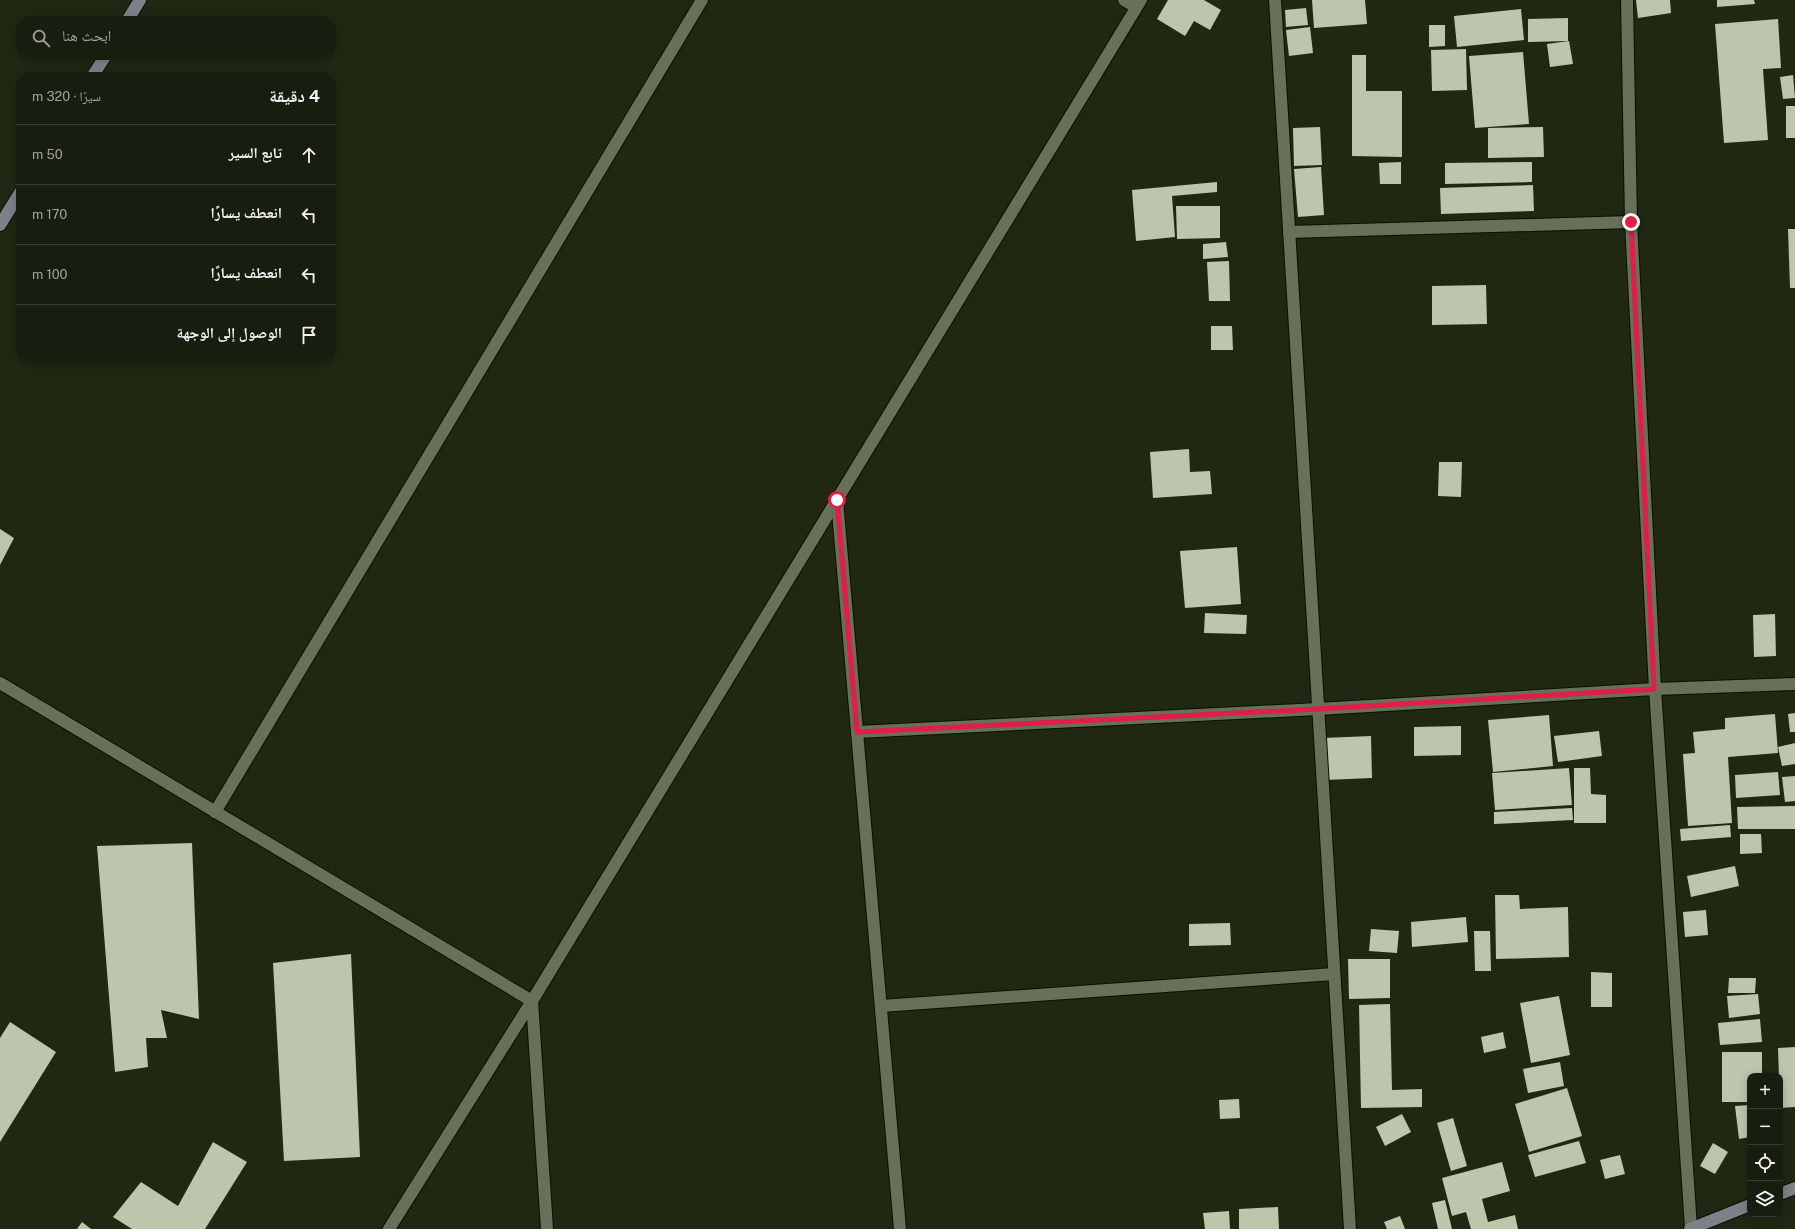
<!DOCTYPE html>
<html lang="ar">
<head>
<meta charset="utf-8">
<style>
  body { margin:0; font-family:"Public Sans","Noto Naskh Arabic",sans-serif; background:#252b1d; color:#f1f3f6; direction:rtl }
  .controls { position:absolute; right:12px; bottom:12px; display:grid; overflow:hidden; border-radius:8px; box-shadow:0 2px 10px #0003 }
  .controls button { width:36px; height:36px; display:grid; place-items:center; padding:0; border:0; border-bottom:1px solid #363c2f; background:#181e0f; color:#f1f3f6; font:20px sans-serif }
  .stop { position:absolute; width:12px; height:12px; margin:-9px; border:3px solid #e11d48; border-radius:50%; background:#fff }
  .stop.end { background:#e11d48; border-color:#fff; box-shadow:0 1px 4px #0008 }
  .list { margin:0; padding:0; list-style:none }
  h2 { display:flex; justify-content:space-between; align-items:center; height:52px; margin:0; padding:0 16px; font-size:17px }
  h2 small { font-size:13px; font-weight:400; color:#9fa29e }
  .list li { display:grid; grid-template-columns:26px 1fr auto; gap:12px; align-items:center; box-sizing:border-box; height:60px; padding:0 16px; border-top:1px solid #363c2f }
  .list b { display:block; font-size:15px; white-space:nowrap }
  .list em { font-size:13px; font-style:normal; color:#9fa29e }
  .icon { flex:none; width:22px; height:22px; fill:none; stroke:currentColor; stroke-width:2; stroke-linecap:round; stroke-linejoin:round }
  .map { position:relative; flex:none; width:1795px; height:1229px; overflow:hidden; direction:ltr }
  .search { position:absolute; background:#181e0f; box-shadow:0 2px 10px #0003; left:16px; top:16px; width:320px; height:44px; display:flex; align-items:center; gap:10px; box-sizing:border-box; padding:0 14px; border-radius:16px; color:#9fa29e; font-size:15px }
  .panel { position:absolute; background:#181e0f; box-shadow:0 2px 10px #0003; left:16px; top:72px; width:320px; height:292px; border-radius:16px; direction:rtl }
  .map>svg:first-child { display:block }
</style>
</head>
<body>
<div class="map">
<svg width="1795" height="1229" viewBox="0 0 1795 1229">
  <rect width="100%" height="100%" fill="#202814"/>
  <g fill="#bbc6ad">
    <polygon points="1168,0 1204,0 1221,10 1210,30 1194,21 1185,36 1157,19"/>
    <polygon points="1312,0 1365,0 1367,24 1314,28"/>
    <polygon points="1636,0 1670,0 1671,13 1638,18"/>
    <polygon points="1717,0 1754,0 1755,4 1717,7"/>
    <polygon points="1306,8 1308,25 1286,27 1285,10"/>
    <polygon points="1521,9 1524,40 1457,47 1454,16"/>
    <polygon points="1568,18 1568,41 1528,42 1528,19"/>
    <polygon points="1778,19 1781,68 1763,69 1768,140 1724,143 1715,24"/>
    <polygon points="1429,25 1445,25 1445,46 1429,47"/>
    <polygon points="1310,27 1313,53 1289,56 1286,30"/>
    <polygon points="1569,41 1573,64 1550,67 1547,44"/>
    <polygon points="1466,49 1467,90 1432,91 1431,50"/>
    <polygon points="1523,52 1529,124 1475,128 1469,56"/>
    <polygon points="1352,55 1366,55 1366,91 1402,91 1402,157 1352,156"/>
    <polygon points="1793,75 1795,98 1783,99 1780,77"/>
    <rect x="1786" y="106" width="9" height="32"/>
    <polygon points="1320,127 1322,165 1294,166 1293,128"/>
    <polygon points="1543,127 1544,157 1488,158 1488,128"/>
    <polygon points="1401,162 1401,184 1380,184 1379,163"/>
    <polygon points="1532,162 1532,182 1445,184 1445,163"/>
    <polygon points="1321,167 1324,215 1298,217 1294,169"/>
    <polygon points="1217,182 1217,192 1172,196 1175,237 1136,241 1132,190"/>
    <polygon points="1533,185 1534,211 1441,214 1440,188"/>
    <polygon points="1176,206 1220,206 1220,238 1177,239"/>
    <polygon points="1788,229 1795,229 1795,288 1790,288"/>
    <polygon points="1226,242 1228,257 1203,259 1203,244"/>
    <polygon points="1229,261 1230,301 1209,301 1207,262"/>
    <polygon points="1486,285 1487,324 1432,325 1432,286"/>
    <polygon points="1211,326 1232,326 1233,350 1211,350"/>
    <polygon points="1189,449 1190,472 1210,471 1212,494 1153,498 1150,452"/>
    <polygon points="1439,462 1462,462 1461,497 1438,496"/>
    <polygon points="0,529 14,538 0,565"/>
    <polygon points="1237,547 1241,604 1185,608 1180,551"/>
    <polygon points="1205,613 1247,615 1246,634 1204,633"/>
    <polygon points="1775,614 1776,656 1754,657 1753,615"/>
    <polygon points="1795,713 1795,732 1790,732 1788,714"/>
    <polygon points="1775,714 1778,753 1728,757 1732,823 1688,826 1683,754 1695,753 1693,732 1725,729 1725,718"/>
    <polygon points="1549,715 1553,766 1493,772 1488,720"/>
    <polygon points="1461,726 1461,755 1414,756 1414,727"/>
    <polygon points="1599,731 1602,756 1558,762 1554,736"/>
    <polygon points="1371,736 1372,778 1325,780 1323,738"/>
    <polygon points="1795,743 1795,764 1782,766 1778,747"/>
    <polygon points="1569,768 1572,805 1495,810 1492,773"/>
    <polygon points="1574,768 1590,768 1591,794 1606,795 1606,823 1574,823"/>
    <polygon points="1778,772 1780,795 1736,798 1735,775"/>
    <polygon points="1795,776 1795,801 1785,802 1782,777"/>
    <polygon points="1795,806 1795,829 1738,829 1737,807"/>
    <polygon points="1572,808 1573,820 1494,824 1494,812"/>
    <polygon points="1730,825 1731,837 1681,841 1680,829"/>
    <polygon points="1740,834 1761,834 1762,853 1740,854"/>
    <polygon points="192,843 199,1019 161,1010 167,1038 146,1038 148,1067 115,1072 97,846"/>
    <polygon points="1735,866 1739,886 1691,897 1687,876"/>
    <polygon points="1495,895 1519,895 1520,909 1568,907 1569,957 1496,959"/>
    <polygon points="1706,910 1708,935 1685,937 1683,912"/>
    <polygon points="1466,917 1468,942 1412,947 1411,922"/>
    <polygon points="1230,923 1231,945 1189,946 1189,924"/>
    <polygon points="1371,929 1399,931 1397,953 1369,951"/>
    <polygon points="1474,931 1490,931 1491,971 1475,971"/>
    <polygon points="351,954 360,1157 284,1161 273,963"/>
    <polygon points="1348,959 1390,959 1390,998 1349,999"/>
    <polygon points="1591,972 1612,973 1612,1007 1591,1007"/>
    <polygon points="1729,978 1756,978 1755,993 1728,993"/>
    <polygon points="1758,994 1760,1014 1729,1018 1727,996"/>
    <polygon points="1559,996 1570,1055 1531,1063 1520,1003"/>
    <polygon points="1390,1004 1392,1090 1422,1089 1422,1107 1361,1108 1359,1005"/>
    <polygon points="1760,1019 1762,1042 1720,1045 1718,1023"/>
    <polygon points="10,1022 56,1052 0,1142 0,1038"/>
    <polygon points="1503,1032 1506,1048 1484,1053 1481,1037"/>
    <polygon points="1795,1047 1795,1107 1780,1108 1778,1048"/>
    <polygon points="1722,1052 1762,1052 1762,1076 1750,1076 1750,1102 1722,1102"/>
    <polygon points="1560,1062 1564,1086 1528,1093 1523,1069"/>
    <polygon points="1567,1088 1582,1136 1529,1152 1515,1104"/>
    <polygon points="1239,1099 1240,1118 1220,1119 1219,1100"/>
    <polygon points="1750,1105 1750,1137 1739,1139 1735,1106"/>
    <polygon points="1402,1114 1411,1132 1385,1146 1376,1127"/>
    <polygon points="1453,1118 1467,1166 1451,1171 1437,1123"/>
    <polygon points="1579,1141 1586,1163 1535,1177 1528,1155"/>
    <polygon points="213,1142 247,1162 205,1229 132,1229 113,1217 141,1182 178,1206"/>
    <polygon points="1713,1143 1728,1152 1715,1174 1700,1166"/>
    <polygon points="1620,1155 1625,1174 1605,1179 1600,1160"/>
    <polygon points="1502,1162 1510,1191 1482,1199 1488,1222 1515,1215 1518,1229 1471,1229 1466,1212 1452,1216 1442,1178"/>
    <polygon points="1445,1200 1452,1229 1438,1229 1432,1203"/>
    <polygon points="1278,1207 1279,1229 1239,1229 1239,1209"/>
    <polygon points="1229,1211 1230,1229 1205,1229 1203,1213"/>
    <polygon points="1400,1216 1405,1229 1387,1229 1384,1222"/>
    <polygon points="82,1222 91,1229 77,1229"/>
  </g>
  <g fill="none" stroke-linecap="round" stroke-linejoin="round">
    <defs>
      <polyline id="lane" points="389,1229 532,1001 1141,0"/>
      <g id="street">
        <polyline points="1124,0 1136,7"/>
        <polyline points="1275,0 1350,1229"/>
        <polyline points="1627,0 1631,222 1655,689 1691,1228"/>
        <polyline points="1289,232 1631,222"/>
        <polyline points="837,500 900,1229"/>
        <polyline points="0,683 532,1001 547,1229"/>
        <polyline points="857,732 1318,709 1655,689 1795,684"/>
        <polyline points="215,812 702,0"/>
        <polyline points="881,1006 1334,974"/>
      </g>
      <g id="secondary">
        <polyline points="127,21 140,0"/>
        <polyline points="92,77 106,55"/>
        <polyline points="0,225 21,191"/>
        <polyline points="1780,1194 1795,1188"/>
        <polyline points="1690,1229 1750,1205"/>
      </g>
    </defs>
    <use href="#lane" stroke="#0a1001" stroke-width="14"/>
    <use href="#street" stroke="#0a1001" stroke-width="14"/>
    <use href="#secondary" stroke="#0a1001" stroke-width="14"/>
    <use href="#lane" stroke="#677059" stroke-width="12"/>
    <use href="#street" stroke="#677059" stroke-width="12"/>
    <use href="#secondary" stroke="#7c8288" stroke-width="12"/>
  </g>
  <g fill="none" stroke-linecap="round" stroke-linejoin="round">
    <polyline stroke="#e11d48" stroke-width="5" points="837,500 857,732 1318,709 1654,689 1631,222"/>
  </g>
</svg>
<div class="controls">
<button>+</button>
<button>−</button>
<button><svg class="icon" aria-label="locate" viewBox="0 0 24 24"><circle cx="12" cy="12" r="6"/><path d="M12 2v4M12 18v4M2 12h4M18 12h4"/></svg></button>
<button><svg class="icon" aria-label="layers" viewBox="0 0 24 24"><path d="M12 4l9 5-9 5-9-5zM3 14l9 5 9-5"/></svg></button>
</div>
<div class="stop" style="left:837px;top:500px"></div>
<div class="stop end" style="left:1631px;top:222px"></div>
<div class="search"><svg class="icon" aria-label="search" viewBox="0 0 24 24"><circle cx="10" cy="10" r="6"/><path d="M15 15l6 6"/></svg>ابحث هنا</div>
<section class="panel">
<h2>4 دقيقة<small>سيرًا · 320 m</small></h2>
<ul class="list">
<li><svg class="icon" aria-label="ahead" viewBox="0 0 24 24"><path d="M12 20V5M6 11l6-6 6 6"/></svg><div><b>تابع السير</b></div><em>50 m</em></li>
<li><svg class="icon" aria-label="left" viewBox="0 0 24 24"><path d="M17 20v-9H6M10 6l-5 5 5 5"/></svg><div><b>انعطف يسارًا</b></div><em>170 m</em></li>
<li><svg class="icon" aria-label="left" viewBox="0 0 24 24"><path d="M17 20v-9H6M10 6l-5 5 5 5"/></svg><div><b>انعطف يسارًا</b></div><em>100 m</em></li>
<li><svg class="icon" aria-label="arrive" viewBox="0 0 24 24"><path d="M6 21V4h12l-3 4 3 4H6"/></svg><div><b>الوصول إلى الوجهة</b></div></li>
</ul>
</section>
</div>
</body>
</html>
